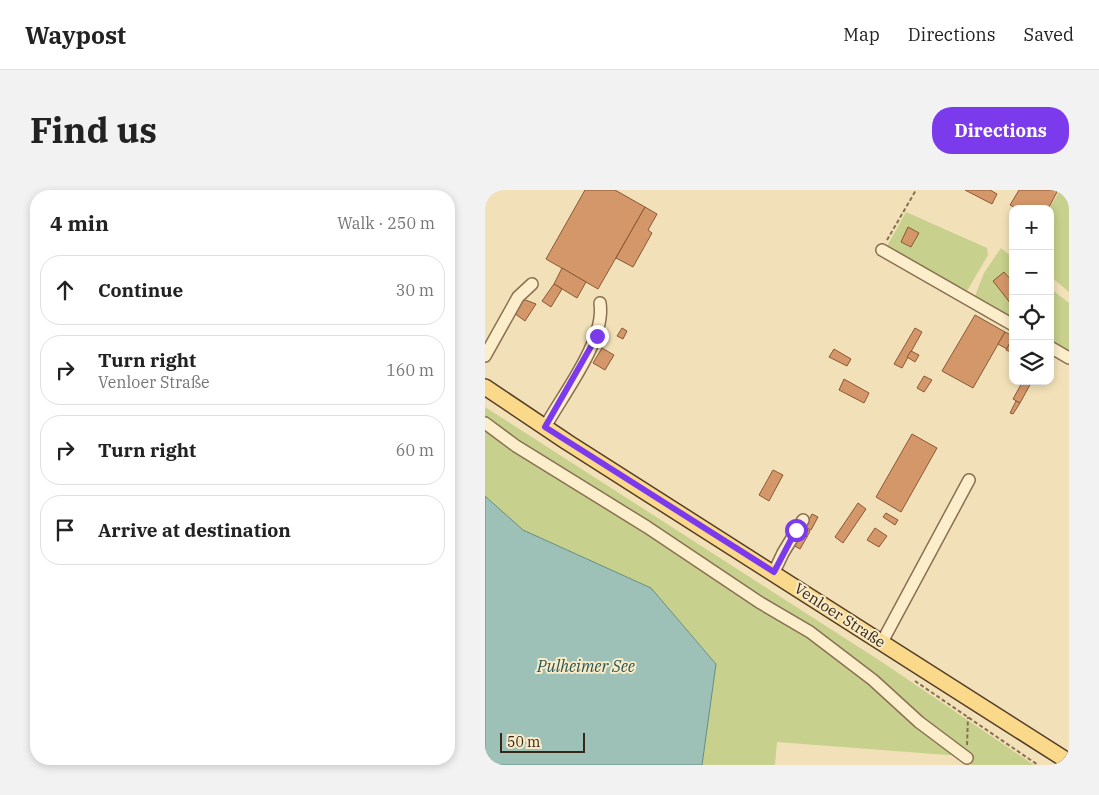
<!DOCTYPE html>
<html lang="en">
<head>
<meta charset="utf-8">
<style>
  body { margin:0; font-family:"IBM Plex Serif",serif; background:#f2f2f2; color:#222 }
  .controls { position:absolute; right:15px; top:15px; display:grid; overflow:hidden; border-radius:10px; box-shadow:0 2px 8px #0003 }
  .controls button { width:45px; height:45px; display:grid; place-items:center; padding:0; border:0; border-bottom:1px solid #e0e0e0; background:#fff; color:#222; font:25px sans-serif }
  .scale { position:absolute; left:15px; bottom:12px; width:85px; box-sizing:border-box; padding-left:5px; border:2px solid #362719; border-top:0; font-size:14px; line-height:18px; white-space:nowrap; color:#362719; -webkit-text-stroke:4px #f9ebc8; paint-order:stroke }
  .stop { position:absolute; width:15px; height:15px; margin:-11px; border:4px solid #7c3aed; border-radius:50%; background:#fff }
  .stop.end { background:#7c3aed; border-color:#fff; box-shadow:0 1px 5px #0008 }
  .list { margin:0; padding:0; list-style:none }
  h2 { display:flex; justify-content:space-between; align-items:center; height:65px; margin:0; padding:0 20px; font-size:21px }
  h2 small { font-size:16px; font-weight:400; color:#767676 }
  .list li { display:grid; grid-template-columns:32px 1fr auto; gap:15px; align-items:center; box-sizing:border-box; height:70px; margin:0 10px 10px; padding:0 10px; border:1px solid #e0e0e0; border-radius:20px }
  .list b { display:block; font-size:19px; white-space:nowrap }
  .list p { margin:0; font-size:16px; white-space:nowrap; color:#767676 }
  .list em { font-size:16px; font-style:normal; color:#767676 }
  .icon { flex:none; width:28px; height:28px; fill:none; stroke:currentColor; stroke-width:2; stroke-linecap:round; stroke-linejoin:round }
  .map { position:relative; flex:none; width:584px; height:575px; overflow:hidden; border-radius:20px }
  header { display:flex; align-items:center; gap:30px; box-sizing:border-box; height:70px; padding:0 25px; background:#fff; border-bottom:1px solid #e0e0e0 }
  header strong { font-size:24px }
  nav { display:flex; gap:28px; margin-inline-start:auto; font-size:18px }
  .intro { display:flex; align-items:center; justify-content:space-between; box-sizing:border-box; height:120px; padding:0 30px }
  h1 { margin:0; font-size:35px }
  .button { padding:12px 22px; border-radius:20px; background:#7c3aed; color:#fff; font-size:18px; font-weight:700 }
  main { display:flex; gap:30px; padding:0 30px }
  aside { flex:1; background:#fff; border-radius:20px; box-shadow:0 2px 8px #0003 }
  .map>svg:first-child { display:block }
</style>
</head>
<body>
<header>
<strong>Waypost</strong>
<nav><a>Map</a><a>Directions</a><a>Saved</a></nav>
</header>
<div class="intro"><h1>Find us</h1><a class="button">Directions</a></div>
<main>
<aside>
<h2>4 min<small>Walk · 250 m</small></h2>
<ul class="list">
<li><svg class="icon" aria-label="ahead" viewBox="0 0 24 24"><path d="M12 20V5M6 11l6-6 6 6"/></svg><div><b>Continue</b></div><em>30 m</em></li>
<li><svg class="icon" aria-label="right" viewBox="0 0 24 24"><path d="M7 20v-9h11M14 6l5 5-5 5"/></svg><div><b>Turn right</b><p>Venloer Straße</p></div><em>160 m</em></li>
<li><svg class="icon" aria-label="right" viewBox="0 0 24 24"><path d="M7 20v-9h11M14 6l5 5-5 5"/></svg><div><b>Turn right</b></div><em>60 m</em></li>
<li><svg class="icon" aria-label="arrive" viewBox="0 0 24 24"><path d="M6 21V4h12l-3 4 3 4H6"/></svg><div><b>Arrive at destination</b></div></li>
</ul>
</aside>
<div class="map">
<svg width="584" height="575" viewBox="0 0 584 575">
  <rect width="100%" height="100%" fill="#f2e1b8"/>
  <g fill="#c7d08c">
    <polygon points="575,0 584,0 584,102 565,86 564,19"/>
    <polygon points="421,22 502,58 503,65 482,101 401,58"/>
    <polygon points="516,58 528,68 528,129 490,106 499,83"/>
    <polygon points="565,98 584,113 584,161 565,150"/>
    <polygon points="0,217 397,472 549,575 487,575 476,566 292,552 290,575 217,575 231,473 166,398 38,340 0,306"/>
  </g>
  <polygon fill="#9dc1b7" stroke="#658e85" points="0,306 38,340 166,398 231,474 217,575 0,575"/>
  <g fill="#d4976a" stroke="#8a5835">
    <polygon points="100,0 130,0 160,17 113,99 61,69"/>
    <polygon points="480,0 505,0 512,4 507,14"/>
    <polygon points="534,0 570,0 572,2 563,19 532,19 525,15"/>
    <polygon points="160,17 172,24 163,40 167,43 148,77 131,68"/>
    <polygon points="423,37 434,43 426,57 416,52"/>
    <polygon points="77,78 101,92 92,108 69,94"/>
    <polygon points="519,82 528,92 528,112 526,114 508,91"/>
    <polygon points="69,94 77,99 66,117 57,111"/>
    <polygon points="38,109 51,114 40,131 29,123"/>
    <polygon points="490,125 520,142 488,198 457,181"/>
    <polygon points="137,138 142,141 138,149 132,146"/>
    <polygon points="430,138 437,142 417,178 409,174"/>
    <polygon points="520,142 528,146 522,159 513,154"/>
    <polygon points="528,148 528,163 521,160"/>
    <polygon points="117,158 129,165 120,180 108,173"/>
    <polygon points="349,159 366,169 362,176 344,167"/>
    <polygon points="426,161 434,165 430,172 422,167"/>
    <polygon points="439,186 447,190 439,202 432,198"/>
    <polygon points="359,189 384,203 379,213 354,200"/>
    <polygon points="538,191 547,191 535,213 528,209"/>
    <polygon points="531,211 535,213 528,224 525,223"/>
    <polygon points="427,244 452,258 416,322 391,307"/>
    <polygon points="288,280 298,285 284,311 274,305"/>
    <polygon points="373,313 381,319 358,353 350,347"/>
    <polygon points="401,323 413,330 410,335 398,327"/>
    <polygon points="327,324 333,327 326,340 320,337"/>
    <polygon points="320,338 325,341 322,347 316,344"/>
    <polygon points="390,338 402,346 394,357 382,350"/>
    <polygon points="315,343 322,347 315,359 308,355"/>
  </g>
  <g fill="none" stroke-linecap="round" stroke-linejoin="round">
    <defs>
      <g id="minor">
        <polyline points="397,60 528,135"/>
        <polyline points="565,157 584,168"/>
        <polyline points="0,166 33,107 47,94"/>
        <polyline points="0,233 31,256 162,337 274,412 325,442 388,490 434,532 482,568"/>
        <path d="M60 237C78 204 121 150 115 113"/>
        <polyline points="289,382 298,363 318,330"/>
        <polyline points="397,452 484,290"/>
      </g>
      <polyline id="major" points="0,197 82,252 584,572"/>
    </defs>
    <use href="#minor" stroke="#897052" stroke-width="14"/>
    <use href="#major" stroke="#553d27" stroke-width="18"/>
    <g stroke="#897052" stroke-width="2" stroke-dasharray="4 2.5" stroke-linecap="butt">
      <polyline points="402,50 431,0"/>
      <polyline points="430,491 553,575"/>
      <polyline points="482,555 483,527"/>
    </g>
    <use href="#minor" stroke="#fceecb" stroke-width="11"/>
    <use href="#major" stroke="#fbd98a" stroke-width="15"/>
  </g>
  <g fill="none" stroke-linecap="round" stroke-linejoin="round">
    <polyline stroke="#7c3aed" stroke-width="6" points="112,146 60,237 289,382 311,340"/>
  </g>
  <g text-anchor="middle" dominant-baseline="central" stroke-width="4" stroke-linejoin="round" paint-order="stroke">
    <g font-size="15" fill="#362719" stroke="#f9ebc8">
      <text transform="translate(355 425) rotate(33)">Venloer Straße</text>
    </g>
    <g font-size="16" font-style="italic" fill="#265755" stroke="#f9ebc8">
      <text x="101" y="476">Pulheimer See</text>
    </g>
  </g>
</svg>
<div class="controls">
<button>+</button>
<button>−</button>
<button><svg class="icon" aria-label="locate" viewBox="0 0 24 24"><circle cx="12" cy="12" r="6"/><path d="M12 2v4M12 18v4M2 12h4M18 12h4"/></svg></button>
<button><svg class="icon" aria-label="layers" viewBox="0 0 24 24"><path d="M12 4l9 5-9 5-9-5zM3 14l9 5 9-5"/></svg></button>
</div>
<div class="scale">50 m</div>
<div class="stop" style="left:311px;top:340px"></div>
<div class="stop end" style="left:112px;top:146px"></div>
</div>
</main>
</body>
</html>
